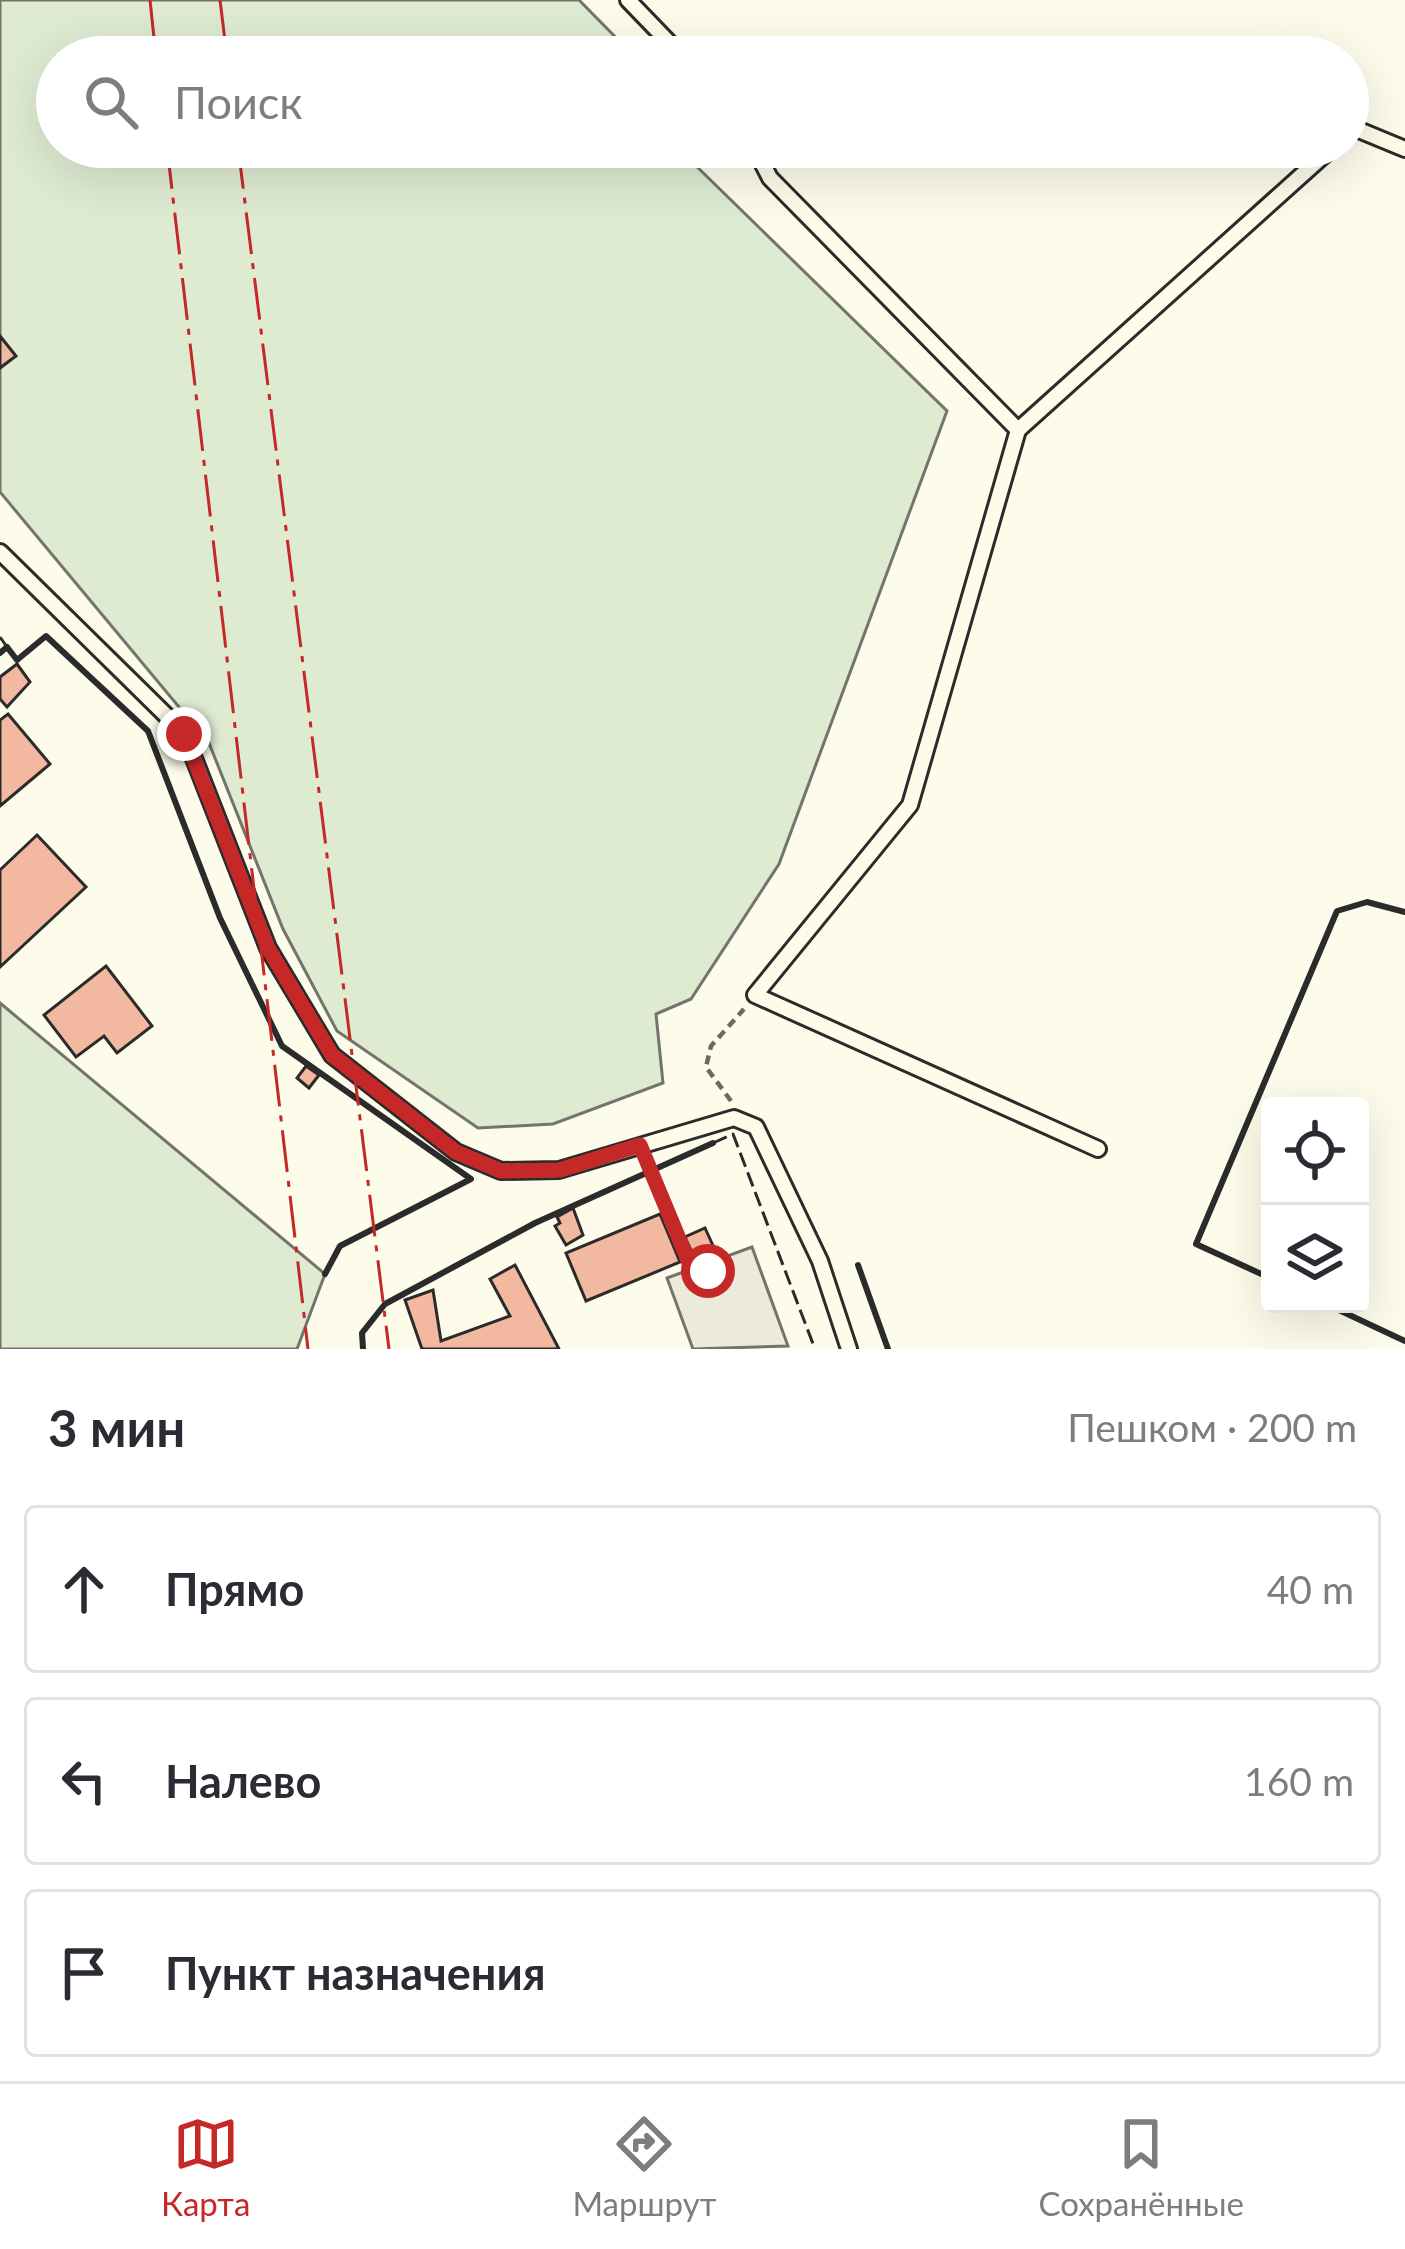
<!DOCTYPE html>
<html lang="ru">
<head>
<meta charset="utf-8">
<style>
  body { margin:0; font-family:Lato,sans-serif; background:#f7f7f7; color:#2b2b33 }
  .controls { position:absolute; right:36px; bottom:36px; display:grid; overflow:hidden; border-radius:12px; box-shadow:0 12px 48px #0002 }
  .controls button { width:108px; height:108px; display:grid; place-items:center; padding:0; border:0; border-bottom:3px solid #e1e1e2; background:#fff; color:#2b2b33; font:60px sans-serif }
  .stop { position:absolute; width:36px; height:36px; margin:-27px; border:9px solid #c62828; border-radius:50%; background:#fff }
  .stop.end { background:#c62828; border-color:#fff; box-shadow:0 3px 12px #0008 }
  .list { margin:0; padding:0; list-style:none }
  h2 { display:flex; justify-content:space-between; align-items:center; height:156px; margin:0; padding:0 48px; font-size:51px }
  h2 small { font-size:39px; font-weight:400; color:#7c7c81 }
  .list li { display:grid; grid-template-columns:78px 1fr auto; gap:36px; align-items:center; box-sizing:border-box; height:168px; margin:0 24px 24px; padding:0 24px; border:3px solid #e1e1e2; border-radius:12px }
  .list b { display:block; font-size:45px; white-space:nowrap }
  .list em { font-size:39px; font-style:normal; color:#7c7c81 }
  .icon { flex:none; width:66px; height:66px; fill:none; stroke:currentColor; stroke-width:2; stroke-linecap:round; stroke-linejoin:round }
  .map { position:relative; flex:none; width:1405px; height:1349px; overflow:hidden }
  .search { position:absolute; background:#fff; box-shadow:0 12px 48px #0002; left:36px; right:36px; top:36px; height:132px; display:flex; align-items:center; gap:30px; box-sizing:border-box; padding:0 42px; border-radius:66px; color:#7c7c81; font-size:45px }
  .sheet { height:732px; background:#fff }
  nav { display:flex; justify-content:space-around; align-items:center; box-sizing:border-box; height:168px; border-top:3px solid #e1e1e2; background:#fff; font-size:33px; color:#7c7c81 }
  nav a { display:grid; justify-items:center; gap:6px }
  nav .on { color:#c62828 }
  .map>svg:first-child { display:block }
</style>
</head>
<body>
<div class="map">
<svg width="1405" height="1349" viewBox="0 0 1405 1349">
  <rect width="100%" height="100%" fill="#fdfbea"/>
  <g fill="#deebd1" stroke="#74746e" stroke-width="3">
    <polygon points="0,0 579,0 635,57 57,57 57,147 686,147 690,160 947,411 779,864 691,999 656,1014 663,1083 553,1124 478,1128 337,1031 283,929 209,743 0,492"/>
    <polygon points="0,1003 325,1274 297,1349 0,1349"/>
  </g>
  <polygon fill="#eceadb" stroke="#74746e" stroke-width="3" points="752,1247 788,1346 693,1349 667,1278"/>
  <g fill="#f2b8a0" stroke="#2b2b2b" stroke-width="3">
    <polygon points="0,336 16,356 0,368"/>
    <polygon points="17,664 30,682 7,707 0,699 0,677"/>
    <polygon points="8,714 50,764 0,806 0,720"/>
    <polygon points="37,835 86,887 0,967 0,870"/>
    <polygon points="106,966 152,1026 117,1053 104,1036 76,1057 44,1015"/>
    <polygon points="306,1066 319,1075 309,1088 297,1078"/>
    <polygon points="573,1208 583,1235 566,1245 555,1226 560,1223 557,1217"/>
    <polygon points="660,1214 680,1262 586,1301 566,1253"/>
    <polygon points="705,1228 715,1250 695,1259 685,1237"/>
    <polygon points="515,1265 559,1349 422,1349 405,1300 433,1290 441,1341 510,1316 490,1279"/>
  </g>
  <g fill="none" stroke-linecap="round" stroke-linejoin="round">
    <defs>
      <g id="service">
        <polyline points="628,0 683,57"/>
        <polyline points="1348,134 1354,128 1405,149"/>
        <polyline points="754,147 770,178 1018,430 910,805 755,995 1098,1149"/>
        <polyline points="1018,430 1333,147"/>
        <polyline points="0,552 184,733 268,948 332,1055 456,1152 501,1171 559,1170 734,1118 756,1127 820,1261 849,1349"/>
      </g>
    </defs>
    <use href="#service" stroke="#2b2b2b" stroke-width="20"/>
    <g stroke="#6a6964" stroke-width="4.5" stroke-dasharray="9 6" stroke-linecap="butt">
      <polyline points="731,1101 706,1067 711,1046 744,1009"/>
      <polyline points="648,1167 692,1270 708,1271"/>
    </g>
    <use href="#service" stroke="#fdfbea" stroke-width="14"/>
    <g stroke="#2b2b2b" stroke-width="3" stroke-dasharray="15 6" stroke-linecap="butt">
      <polyline points="0,637 7,647"/>
      <polyline points="713,1143 733,1134 815,1349"/>
    </g>
    <g stroke="#2b2b2b" stroke-width="6">
      <polyline points="0,653 7,647 17,660 46,636 148,731 220,918 282,1046 471,1179 340,1246 325,1274"/>
      <polyline points="858,1265 888,1349"/>
      <polyline points="1270,1278 1196,1244 1337,911 1367,902 1405,912"/>
      <polyline points="1326,1304 1405,1341"/>
      <polyline points="363,1349 362,1333 385,1304 535,1223 713,1143"/>
    </g>
    <g stroke="#c62828" stroke-width="3" stroke-dasharray="42 9 6 9" stroke-linecap="butt">
      <polyline points="150,0 156,57"/>
      <polyline points="220,0 227,57"/>
      <polyline points="167,147 308,1349"/>
      <polyline points="238,147 389,1349"/>
    </g>
  </g>
  <g fill="none" stroke-linecap="round" stroke-linejoin="round">
    <polyline stroke="#c62828" stroke-width="15" points="184,734 268,948 332,1055 456,1152 501,1171 560,1170 640,1145 692,1270 708,1271"/>
  </g>
</svg>
<div class="controls">
<button><svg class="icon" aria-label="locate" viewBox="0 0 24 24"><circle cx="12" cy="12" r="6"/><path d="M12 2v4M12 18v4M2 12h4M18 12h4"/></svg></button>
<button><svg class="icon" aria-label="layers" viewBox="0 0 24 24"><path d="M12 4l9 5-9 5-9-5zM3 14l9 5 9-5"/></svg></button>
</div>
<div class="stop" style="left:708px;top:1271px"></div>
<div class="stop end" style="left:184px;top:734px"></div>
<div class="search"><svg class="icon" aria-label="search" viewBox="0 0 24 24"><circle cx="10" cy="10" r="6"/><path d="M15 15l6 6"/></svg>Поиск</div>
</div>
<section class="sheet">
<h2>3 мин<small>Пешком · 200 m</small></h2>
<ul class="list">
<li><svg class="icon" aria-label="ahead" viewBox="0 0 24 24"><path d="M12 20V5M6 11l6-6 6 6"/></svg><div><b>Прямо</b></div><em>40 m</em></li>
<li><svg class="icon" aria-label="left" viewBox="0 0 24 24"><path d="M17 20v-9H6M10 6l-5 5 5 5"/></svg><div><b>Налево</b></div><em>160 m</em></li>
<li><svg class="icon" aria-label="arrive" viewBox="0 0 24 24"><path d="M6 21V4h12l-3 4 3 4H6"/></svg><div><b>Пункт назначения</b></div></li>
</ul>
</section>
<nav>
<a class="on"><svg class="icon" aria-label="map" viewBox="0 0 24 24"><path d="M3 6l6-2 6 2 6-2v14l-6 2-6-2-6 2zM9 4v14M15 6v14"/></svg>Карта</a>
<a><svg class="icon" aria-label="directions" viewBox="0 0 24 24"><path d="M12 3l9 9-9 9-9-9zM9 14v-3h6M13 9l2 2-2 2"/></svg>Маршрут</a>
<a><svg class="icon" aria-label="saved" viewBox="0 0 24 24"><path d="M7 4h10v16l-5-4-5 4z"/></svg>Сохранённые</a>
</nav>
</body>
</html>
